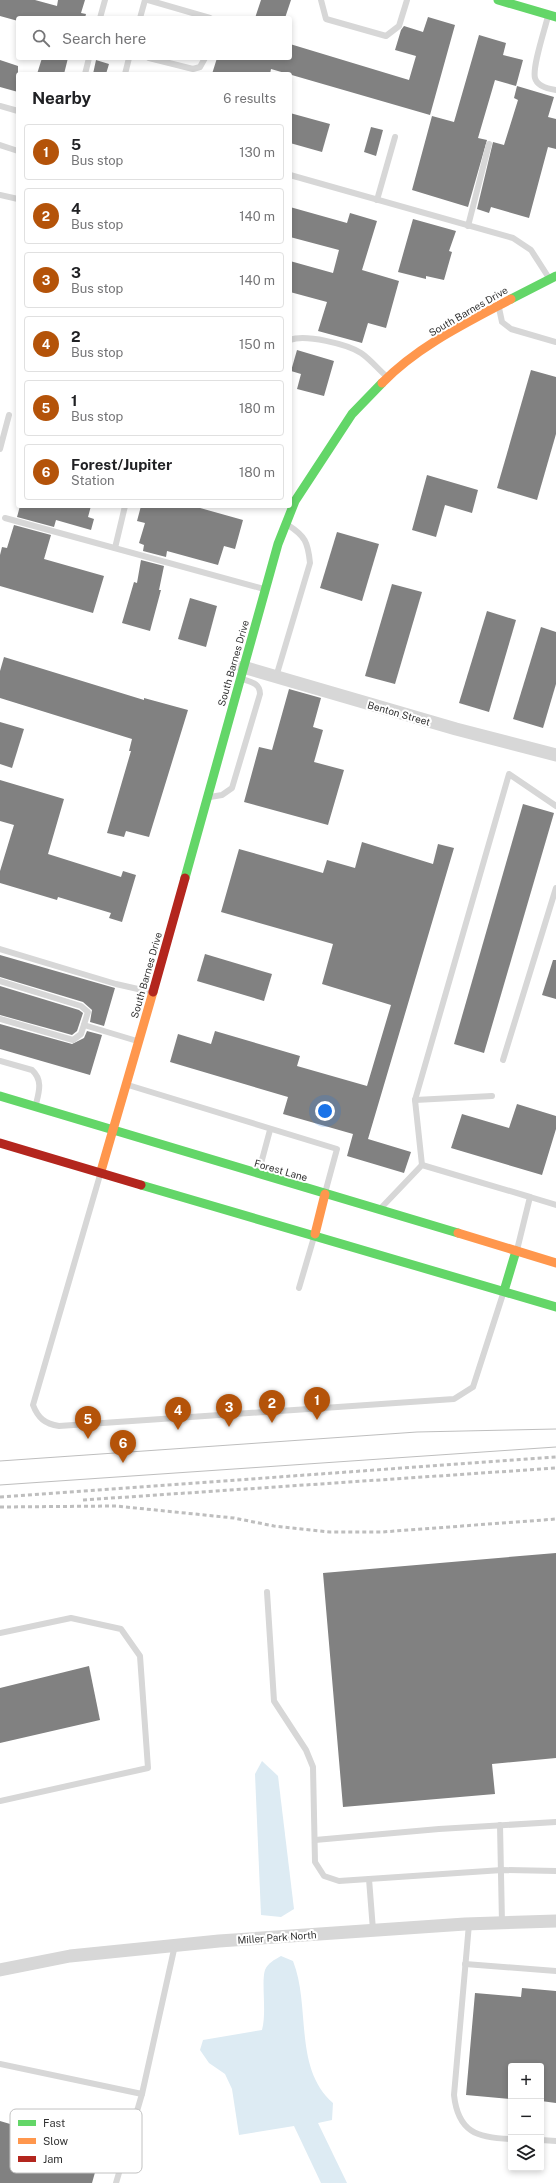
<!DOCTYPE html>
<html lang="en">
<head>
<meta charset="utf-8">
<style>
  body { margin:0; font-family:"Public Sans",sans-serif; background:#f2f2f2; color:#202124 }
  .controls { position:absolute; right:12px; bottom:12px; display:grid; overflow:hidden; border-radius:4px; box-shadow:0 2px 6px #0003 }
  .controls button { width:36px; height:36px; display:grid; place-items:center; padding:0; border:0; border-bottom:1px solid #e0e0e0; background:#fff; color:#202124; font:20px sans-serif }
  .you { position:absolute; left:325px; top:1111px; width:14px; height:14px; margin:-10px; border:3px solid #fff; border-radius:50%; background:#1a73e8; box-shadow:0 0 0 6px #1a73e833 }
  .badge { display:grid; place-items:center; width:26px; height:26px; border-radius:50%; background:#b45309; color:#fff; font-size:13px; font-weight:700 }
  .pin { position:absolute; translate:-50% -33px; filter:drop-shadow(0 1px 2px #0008) }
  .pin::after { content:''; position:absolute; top:21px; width:14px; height:12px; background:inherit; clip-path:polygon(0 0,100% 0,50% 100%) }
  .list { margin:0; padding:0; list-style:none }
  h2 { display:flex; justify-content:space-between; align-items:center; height:52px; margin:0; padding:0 16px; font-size:17px }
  h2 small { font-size:13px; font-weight:400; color:#757577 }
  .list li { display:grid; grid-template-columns:26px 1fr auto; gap:12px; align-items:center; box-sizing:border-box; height:56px; margin:0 8px 8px; padding:0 8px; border:1px solid #e0e0e0; border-radius:4px }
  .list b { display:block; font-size:15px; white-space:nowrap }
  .list p { margin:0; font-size:13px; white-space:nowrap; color:#757577 }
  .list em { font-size:13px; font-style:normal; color:#757577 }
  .icon { flex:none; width:22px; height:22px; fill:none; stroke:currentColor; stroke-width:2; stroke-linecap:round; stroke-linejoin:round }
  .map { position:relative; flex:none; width:556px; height:2183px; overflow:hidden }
  .search { position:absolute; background:#fff; box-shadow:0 2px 6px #0003; left:16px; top:16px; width:276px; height:44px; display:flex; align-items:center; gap:10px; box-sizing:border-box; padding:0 14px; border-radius:4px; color:#757577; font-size:15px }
  .panel { position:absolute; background:#fff; box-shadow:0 2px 6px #0003; left:16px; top:72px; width:276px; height:436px; border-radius:4px }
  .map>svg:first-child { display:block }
</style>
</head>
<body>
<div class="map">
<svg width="556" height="2183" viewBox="0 0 556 2183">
  <rect width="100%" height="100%" fill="#fff"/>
  <g fill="#ddebf3">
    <polygon points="262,1761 278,1776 294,1909 281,1917 261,1915 255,1774"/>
    <path d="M281 1956 293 1961C311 2006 293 2068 333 2103L332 2120 318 2123 347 2183H321L294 2126 239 2135 232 2089 225 2074 209 2063 200 2050 203 2040 262 2030C267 2012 261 1982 265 1970 268 1963 274 1960 281 1956Z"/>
  </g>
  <g fill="#818181">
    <polygon points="0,0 35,0 57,6 58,0 85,0 81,13 86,14 85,18 18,18 18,21 0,16"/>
    <polygon points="261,0 291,0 285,18 255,18"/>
    <polygon points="428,17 455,25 430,115 271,69 270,74 212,74 217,58 290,58 290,44 409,80 416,56 395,50 401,30 404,26 423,32"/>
    <polygon points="479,35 506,43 503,55 523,60 516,86 495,80 478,138 487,140 468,207 412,190 432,116 454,122"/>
    <polygon points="42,58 68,58 64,74 37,74"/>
    <polygon points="0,60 18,66 18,92 0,87"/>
    <polygon points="96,60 109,64 106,74 93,74"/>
    <polygon points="517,86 554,97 548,117 556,119 556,149 548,147 529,218 491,207 489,213 477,209 493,142 504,145 518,100 514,98"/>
    <polygon points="290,113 330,124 322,152 290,143"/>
    <polygon points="371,127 383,130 376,156 364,152"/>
    <polygon points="290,207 347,223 350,213 377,221 362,270 399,281 386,328 368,323 362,343 318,331 327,302 290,292 290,261 333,273 339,250 290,237"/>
    <polygon points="413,219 456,231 449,251 452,252 444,280 426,276 426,279 398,272"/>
    <polygon points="297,350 334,361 324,396 297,389 301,374 291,371"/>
    <polygon points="531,370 556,377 556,434 537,500 497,488"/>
    <polygon points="427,475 478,490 472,513 445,505 436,537 412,530"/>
    <polygon points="20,506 91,506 88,517 94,519 91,530 56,520 54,527 17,517"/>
    <polygon points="141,506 193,506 243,520 235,549 224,546 218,565 167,551 166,557 143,551 144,545 139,543 145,523 137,521"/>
    <polygon points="14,525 51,535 44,559 104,576 93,613 0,586 0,555 2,547 7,548"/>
    <polygon points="337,532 379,544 362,601 320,588"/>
    <polygon points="141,560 164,566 159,590 161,590 150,631 122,623 134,582 137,583"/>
    <polygon points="392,584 422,592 395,684 365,676"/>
    <polygon points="190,598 217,606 206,647 178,639"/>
    <polygon points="487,611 516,620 489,712 459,703"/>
    <polygon points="541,627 556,632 556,684 543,728 513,719"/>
    <polygon points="4,657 144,700 144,698 188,710 149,837 126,831 124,837 107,833 131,751 129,751 132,739 0,698 0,671"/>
    <polygon points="289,689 321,698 313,727 323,730 314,762 344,770 328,825 244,802 259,747 272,750"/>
    <polygon points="0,722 24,729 12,768 0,764"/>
    <polygon points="0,780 64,799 48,854 121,877 123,871 136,875 122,922 109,918 111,913 58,897 57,900 0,883 0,871 14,825 0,821"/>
    <polygon points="523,804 554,813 484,1053 454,1044"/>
    <polygon points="362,842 433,864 438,844 454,848 368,1139 411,1152 404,1173 347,1156 353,1134 283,1114 288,1097 170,1062 178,1034 211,1044 215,1031 300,1056 297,1066 367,1086 391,1005 322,984 333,944 221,912 239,849 323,873 327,860 355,868"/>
    <polygon points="205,954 272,974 264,1001 197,981"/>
    <polygon points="0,955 115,988 104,1026 90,1022 92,1010 83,1002 0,977"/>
    <polygon points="553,960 556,960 556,999 542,995"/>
    <polygon points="0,986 79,1010 83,1013 77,1031 72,1035 0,1015"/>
    <polygon points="0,1024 72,1044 84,1038 87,1031 102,1035 90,1075 0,1049"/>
    <polygon points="517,1104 556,1116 556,1129 542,1175 451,1148 462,1114 509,1128"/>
    <polygon points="556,1553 556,1758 492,1764 495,1794 343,1807 323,1573"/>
    <polygon points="89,1666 100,1720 0,1743 0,1688"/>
    <polygon points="522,1988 556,1991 556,2103 541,2101 541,2066 511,2066 511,2099 466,2095 475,1993 521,1997"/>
    <polygon points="0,2121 101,2151 92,2183 0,2183"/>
  </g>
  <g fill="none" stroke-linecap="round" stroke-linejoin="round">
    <g stroke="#d7d7d7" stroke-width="6">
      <polyline points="148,0 210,18"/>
      <polyline points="321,0 326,19 386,36 399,26 407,0"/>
      <path d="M548 16C545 29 532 67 535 78 537 86 549 89 556 90"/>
      <polyline points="100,18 105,0"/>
      <polyline points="140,18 145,0"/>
      <polyline points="149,58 193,69 200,67 205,58"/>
      <polyline points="85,74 89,58"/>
      <polyline points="125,74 129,58"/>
      <polyline points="0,106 18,111"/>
      <polyline points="0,145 18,151"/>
      <polyline points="290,175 513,238 531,250 549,278"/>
      <polyline points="0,195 18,199"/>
      <polyline points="377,200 395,137"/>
      <polyline points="468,226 489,144"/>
      <polyline points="499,308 502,322 511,329 556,342"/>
      <path d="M290 340C305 334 347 344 361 353 370 359 378 369 386 376"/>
      <polyline points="0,449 9,415"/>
      <polyline points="5,518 264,589"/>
      <polyline points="115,548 125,506"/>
      <path d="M276 677 310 563C308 542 305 536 288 525"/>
      <path d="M210 797 222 795 232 788 260 694C260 683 251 682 242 679"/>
      <polyline points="0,949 116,984 151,992"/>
      <polyline points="0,981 81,1006 88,1012 81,1034 73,1040 0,1019"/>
      <polyline points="84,1025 137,1041"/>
      <polyline points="503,1060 556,888"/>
      <path d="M0 1061 32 1070C43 1080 39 1092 36 1104"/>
      <polyline points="128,1085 337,1149 325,1193"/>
      <polyline points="415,1100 492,1096"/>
      <polyline points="422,1165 415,1100 509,774 556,806"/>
      <polyline points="259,1171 270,1130"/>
      <path d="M100 1175 33 1405C38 1418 45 1424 59 1426L454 1399 473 1387 503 1294"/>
      <polyline points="530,1197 556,1205"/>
      <polyline points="381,1208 422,1165 530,1197 517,1250"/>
      <polyline points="299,1288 314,1237"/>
      <polyline points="267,1592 274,1701 306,1750 313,1767 315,1862 324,1876 339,1881 502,1870 556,1871"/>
      <polyline points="0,1633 71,1618 121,1629 140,1656 148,1768 0,1801"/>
      <polyline points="500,1825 502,1923"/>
      <polyline points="315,1840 439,1829 556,1822"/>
      <polyline points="369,1879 373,1930"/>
      <path d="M469 1924 454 2095C458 2132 477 2138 511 2139"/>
      <polyline points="465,1964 556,1971"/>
      <polyline points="0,2064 142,2094 175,1945"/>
      <polyline points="541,2140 556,2141"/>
      <polyline points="116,2183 142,2094"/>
    </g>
    <g stroke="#d7d7d7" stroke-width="13">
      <polyline points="243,667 456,729 556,755"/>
      <polyline points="0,1970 70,1956 219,1941 465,1924 556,1921"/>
    </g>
    <g stroke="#63d668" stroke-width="9">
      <polyline points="498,0 556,17"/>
      <polyline points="511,299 556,276"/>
      <polyline points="185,878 278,544 295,501 352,414 382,383"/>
      <polyline points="0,1096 458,1233"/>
      <polyline points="141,1185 556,1307"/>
      <polyline points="504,1291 516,1251"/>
    </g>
    <g stroke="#ff974d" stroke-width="9">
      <path d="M382 383C418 346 466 323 511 299"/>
      <polyline points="101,1171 153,992"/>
      <polyline points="458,1233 556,1263"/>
      <polyline points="315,1234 325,1194"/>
    </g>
    <g stroke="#b3261e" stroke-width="9">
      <polyline points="153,992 185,878"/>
      <polyline points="0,1143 141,1185"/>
    </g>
    <g stroke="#bebebe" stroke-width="1">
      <polyline points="0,1461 417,1432 556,1429"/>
      <polyline points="0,1485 556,1447"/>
    </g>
    <g stroke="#bebebe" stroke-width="3" stroke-dasharray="4 3" stroke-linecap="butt">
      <polyline points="0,1497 556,1457"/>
      <polyline points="83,1500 556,1468"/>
      <polyline points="0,1507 116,1506 234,1518 274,1526 330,1532 382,1532 556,1519"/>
    </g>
  </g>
  <g text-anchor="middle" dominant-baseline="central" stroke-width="4" stroke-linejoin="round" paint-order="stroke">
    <g font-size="10" fill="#333" stroke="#fff">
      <text transform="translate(468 311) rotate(-30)">South Barnes Drive</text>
      <text transform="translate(233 663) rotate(-74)">South Barnes Drive</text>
      <text transform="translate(399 713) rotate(16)">Benton Street</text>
      <text transform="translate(146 975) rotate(-74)">South Barnes Drive</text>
      <text transform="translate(281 1170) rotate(16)">Forest Lane</text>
      <text transform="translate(277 1937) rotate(-4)">Miller Park North</text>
    </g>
  </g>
  <rect x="10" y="2109" width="132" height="64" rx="6" fill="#fff" stroke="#c2c2c2" stroke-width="1"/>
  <rect x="18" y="2120" width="18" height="6" fill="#63d668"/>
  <rect x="18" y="2138" width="18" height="6" fill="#ff974d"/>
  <rect x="18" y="2156" width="18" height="6" fill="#b3261e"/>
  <g font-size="11" fill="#333">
    <text x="43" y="2127">Fast</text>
    <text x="43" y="2145">Slow</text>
    <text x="43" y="2163">Jam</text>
  </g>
</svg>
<div class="controls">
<button>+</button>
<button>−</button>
<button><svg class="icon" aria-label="layers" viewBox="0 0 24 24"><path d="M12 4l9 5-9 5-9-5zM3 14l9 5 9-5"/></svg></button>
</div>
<div class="you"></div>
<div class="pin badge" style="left:317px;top:1420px">1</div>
<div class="pin badge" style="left:272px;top:1423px">2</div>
<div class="pin badge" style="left:229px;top:1427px">3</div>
<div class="pin badge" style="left:178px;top:1430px">4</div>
<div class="pin badge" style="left:88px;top:1439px">5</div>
<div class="pin badge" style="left:123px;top:1463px">6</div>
<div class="search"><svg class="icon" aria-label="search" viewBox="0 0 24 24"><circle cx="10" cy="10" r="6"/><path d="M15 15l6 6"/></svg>Search here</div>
<section class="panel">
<h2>Nearby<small>6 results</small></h2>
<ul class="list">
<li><span class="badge">1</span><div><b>5</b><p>Bus stop</p></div><em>130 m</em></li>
<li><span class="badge">2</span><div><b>4</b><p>Bus stop</p></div><em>140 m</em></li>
<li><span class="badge">3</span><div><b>3</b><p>Bus stop</p></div><em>140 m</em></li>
<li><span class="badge">4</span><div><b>2</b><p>Bus stop</p></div><em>150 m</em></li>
<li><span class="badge">5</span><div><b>1</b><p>Bus stop</p></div><em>180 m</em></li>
<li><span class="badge">6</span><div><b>Forest/Jupiter</b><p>Station</p></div><em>180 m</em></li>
</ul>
</section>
</div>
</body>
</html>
